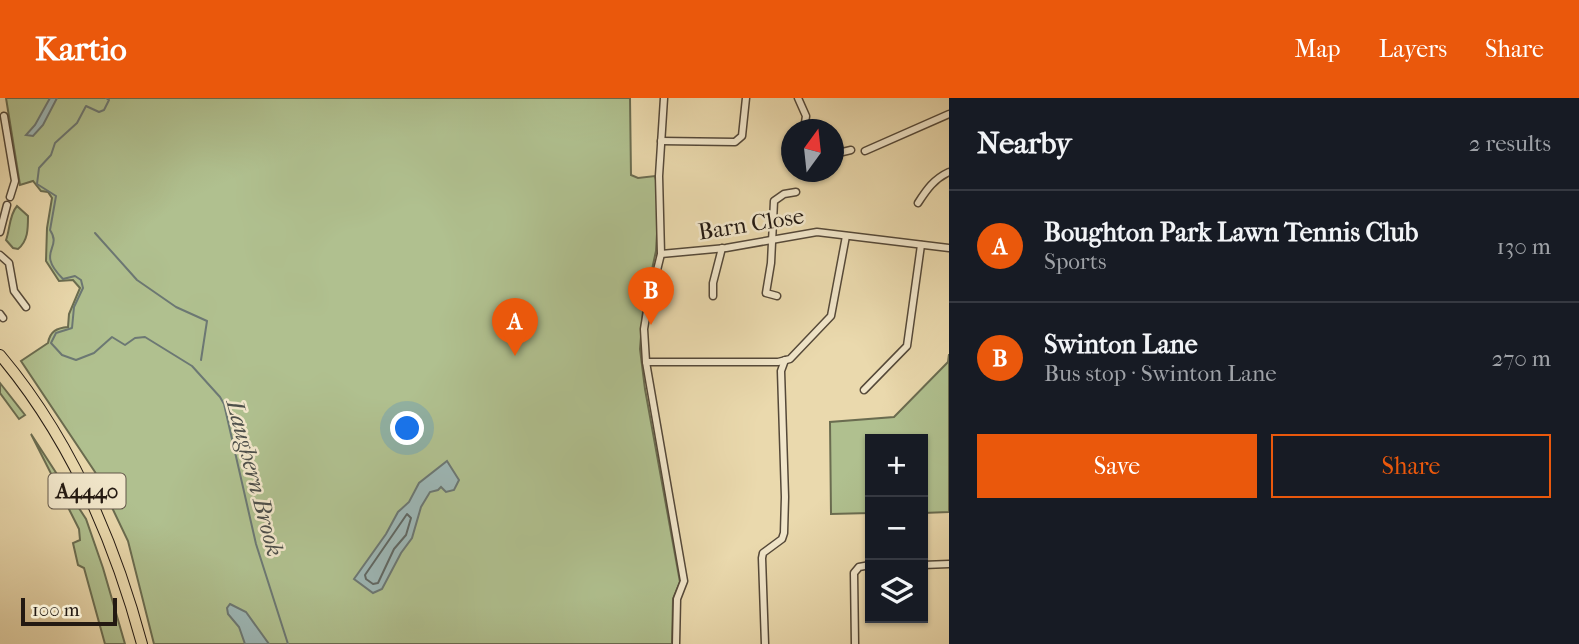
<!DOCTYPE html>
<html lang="en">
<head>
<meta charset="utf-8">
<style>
  body { margin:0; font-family:"IM FELL French Canon",serif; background:#20242c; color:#f1f3f6 }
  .controls { position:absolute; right:21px; bottom:21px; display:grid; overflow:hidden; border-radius:0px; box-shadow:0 2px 5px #0004 }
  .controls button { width:63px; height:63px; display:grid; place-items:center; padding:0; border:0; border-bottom:2px solid #363941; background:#171b24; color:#f1f3f6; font:35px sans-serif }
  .compass { position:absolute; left:781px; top:21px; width:63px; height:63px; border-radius:50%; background:#171b24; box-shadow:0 2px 5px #0004; rotate:15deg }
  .scale { position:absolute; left:21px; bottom:18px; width:96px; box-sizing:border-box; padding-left:7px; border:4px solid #231912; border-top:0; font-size:19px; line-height:24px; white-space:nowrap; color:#231912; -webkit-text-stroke:5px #f1e6ca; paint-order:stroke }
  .you { position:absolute; left:408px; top:331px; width:24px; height:24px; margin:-18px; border:5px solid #fff; border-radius:50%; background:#1a73e8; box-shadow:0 0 0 10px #1a73e833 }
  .badge { display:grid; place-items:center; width:46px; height:46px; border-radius:50%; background:#ea580c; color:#fff; font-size:23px; font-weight:700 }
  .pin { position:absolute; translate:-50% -58px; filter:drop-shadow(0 2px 4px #0008) }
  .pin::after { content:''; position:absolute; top:37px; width:24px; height:21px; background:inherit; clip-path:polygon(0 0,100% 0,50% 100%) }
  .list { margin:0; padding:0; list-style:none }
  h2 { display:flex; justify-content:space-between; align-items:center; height:91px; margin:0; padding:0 28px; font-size:30px }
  h2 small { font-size:23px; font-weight:400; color:#9ea1a6 }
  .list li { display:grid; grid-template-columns:46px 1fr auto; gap:21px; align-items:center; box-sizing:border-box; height:112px; padding:0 28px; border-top:2px solid #363941 }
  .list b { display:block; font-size:26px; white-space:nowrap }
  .list p { margin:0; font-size:23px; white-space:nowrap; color:#9ea1a6 }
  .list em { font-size:23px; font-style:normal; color:#9ea1a6 }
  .actions { display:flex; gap:14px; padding:21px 28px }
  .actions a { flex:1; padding:16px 0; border:2px solid #ea580c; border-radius:0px; text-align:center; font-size:24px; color:#ea580c }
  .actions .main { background:#ea580c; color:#fff }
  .icon { flex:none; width:38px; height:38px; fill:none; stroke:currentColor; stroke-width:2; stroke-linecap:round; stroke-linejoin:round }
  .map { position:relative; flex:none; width:949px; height:546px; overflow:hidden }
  header { display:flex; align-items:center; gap:42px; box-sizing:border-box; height:98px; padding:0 35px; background:#ea580c; color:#fff }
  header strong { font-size:33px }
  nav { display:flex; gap:38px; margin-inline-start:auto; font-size:24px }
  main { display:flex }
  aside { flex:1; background:#171b24 }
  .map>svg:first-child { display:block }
</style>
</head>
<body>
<header>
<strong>Kartio</strong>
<nav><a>Map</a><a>Layers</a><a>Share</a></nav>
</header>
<main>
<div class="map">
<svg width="949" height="546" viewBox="0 0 949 546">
  <rect width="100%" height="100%" fill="#ead9ad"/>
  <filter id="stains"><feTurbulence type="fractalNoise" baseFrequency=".00286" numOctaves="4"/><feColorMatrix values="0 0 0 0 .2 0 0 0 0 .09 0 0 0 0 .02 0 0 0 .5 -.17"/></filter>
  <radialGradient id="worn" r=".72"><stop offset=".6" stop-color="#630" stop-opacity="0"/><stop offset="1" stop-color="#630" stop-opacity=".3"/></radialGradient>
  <g fill="#b0c08f" stroke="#6a6c50" stroke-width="2">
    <path d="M6 0H630L631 77 638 80 655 78 656 82 658 118 656 153 643 213 640 251 645 291 680 484 673 501 672 546H154L128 443 95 374 21 263 48 245C50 233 57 230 68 229L69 216 80 190 73 182 59 183 46 163 47 130 52 100 48 94 41 93 33 83 20 87Z"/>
    <path d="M17 108 28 118C28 131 28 143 18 151L13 150 6 142C10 132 9 117 17 108Z"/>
    <polygon points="949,256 949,414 923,415 923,341 870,341 870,415 831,416 830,324 894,319 948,264"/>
    <polygon points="0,285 25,317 19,321 0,295"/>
    <polygon points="31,336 86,421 103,470 125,546 105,546 84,470 78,467 73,445 80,442 79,431"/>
  </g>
  <g fill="#9db7b6" stroke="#6c7874" stroke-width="2">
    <polygon points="50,0 57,0 43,27 33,38 26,37 35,27"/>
    <polygon points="447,363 459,382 454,392 446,394 441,389 438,392 430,394 421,409 412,440 401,455 382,491 373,495 354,481 386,436 398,414 409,404 419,385"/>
    <polygon points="230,506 246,514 269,546 245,546 239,529 228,516 227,510"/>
  </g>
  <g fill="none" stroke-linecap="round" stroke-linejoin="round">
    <polygon stroke="#606864" stroke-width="2" points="407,416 411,420 406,437 394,451 378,485 373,486 366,481 365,477"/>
    <g stroke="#6c7874" stroke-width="2">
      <path d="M106 0 109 2 104 12 99 14 86 8 77 25 55 45 51 57 39 70 37 86 56 98 50 132C63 151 35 153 63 181L75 178 81 182 83 190 74 209 72 230 56 235 51 245 62 257 76 262 94 255 112 239 125 247 135 240 145 239 192 268 220 299 224 306 256 446 288 546"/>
      <polyline points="95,135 137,182 176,209 207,223 201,262"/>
    </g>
    <defs>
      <g id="minor">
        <polyline points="664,0 659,78 661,156 647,213 644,231 646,264 684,483 677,501 676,546"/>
        <polyline points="798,0 806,18 804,32"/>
        <polyline points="4,18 15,83 10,99"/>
        <polyline points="661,43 735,44 742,38 746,0"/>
        <polyline points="865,53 949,16"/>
        <polyline points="834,56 851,52"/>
        <polyline points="788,61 792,61"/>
        <path d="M918 105C927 91 934 81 949 74"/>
        <polyline points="0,134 7,107"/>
        <polyline points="661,156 726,150 817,134 949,150"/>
        <polyline points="0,157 9,165 14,193 26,209"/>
        <polyline points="713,198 713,185 722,150"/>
        <polyline points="777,198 766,195 771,165 774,103 784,96 796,94"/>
        <polyline points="0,216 3,220"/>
        <polyline points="646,264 778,264 790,261 831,218 846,138"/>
        <polyline points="864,292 907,248 921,147"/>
        <polyline points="923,467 949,466"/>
        <polyline points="765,546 762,460 763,455 782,441 784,435 785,399 781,273 785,262"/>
        <polyline points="855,546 854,475 859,469 870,467"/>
      </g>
      <path id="highway" d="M0 257C70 340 114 442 142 546"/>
    </defs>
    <use href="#minor" stroke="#554939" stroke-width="9"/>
    <use href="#highway" stroke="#231912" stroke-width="12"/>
    <use href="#minor" stroke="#f1e6ca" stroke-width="6"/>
    <use href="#highway" stroke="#ead9ad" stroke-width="10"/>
  </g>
  <g text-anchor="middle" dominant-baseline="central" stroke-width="5" stroke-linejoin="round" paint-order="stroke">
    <rect fill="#f1e6ca" stroke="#615649" stroke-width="2" x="48.5" y="375.5" width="77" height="35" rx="5"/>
    <g font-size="21" font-weight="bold" fill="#231912">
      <text x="87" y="393">A4440</text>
    </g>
    <g font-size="23" fill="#231912" stroke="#f1e6ca">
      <text transform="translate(751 126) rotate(-9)">Barn Close</text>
    </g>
    <g font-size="24" font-style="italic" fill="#4e504b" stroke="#f1e6ca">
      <text transform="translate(255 380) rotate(75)">Laughern Brook</text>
    </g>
  </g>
  <rect width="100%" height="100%" filter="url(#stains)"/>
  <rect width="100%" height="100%" fill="url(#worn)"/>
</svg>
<div class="controls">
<button>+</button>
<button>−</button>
<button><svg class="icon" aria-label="layers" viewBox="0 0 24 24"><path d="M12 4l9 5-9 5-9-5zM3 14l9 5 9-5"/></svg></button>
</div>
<svg class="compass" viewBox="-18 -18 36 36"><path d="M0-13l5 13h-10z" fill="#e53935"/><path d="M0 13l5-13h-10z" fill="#9ea1a6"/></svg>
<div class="scale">100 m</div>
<div class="you"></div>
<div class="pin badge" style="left:515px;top:258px">A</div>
<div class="pin badge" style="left:651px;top:227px">B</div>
</div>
<aside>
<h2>Nearby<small>2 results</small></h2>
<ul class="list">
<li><span class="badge">A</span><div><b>Boughton Park Lawn Tennis Club</b><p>Sports</p></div><em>130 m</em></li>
<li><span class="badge">B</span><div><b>Swinton Lane</b><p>Bus stop · Swinton Lane</p></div><em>270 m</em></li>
</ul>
<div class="actions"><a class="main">Save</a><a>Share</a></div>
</aside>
</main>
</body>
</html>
